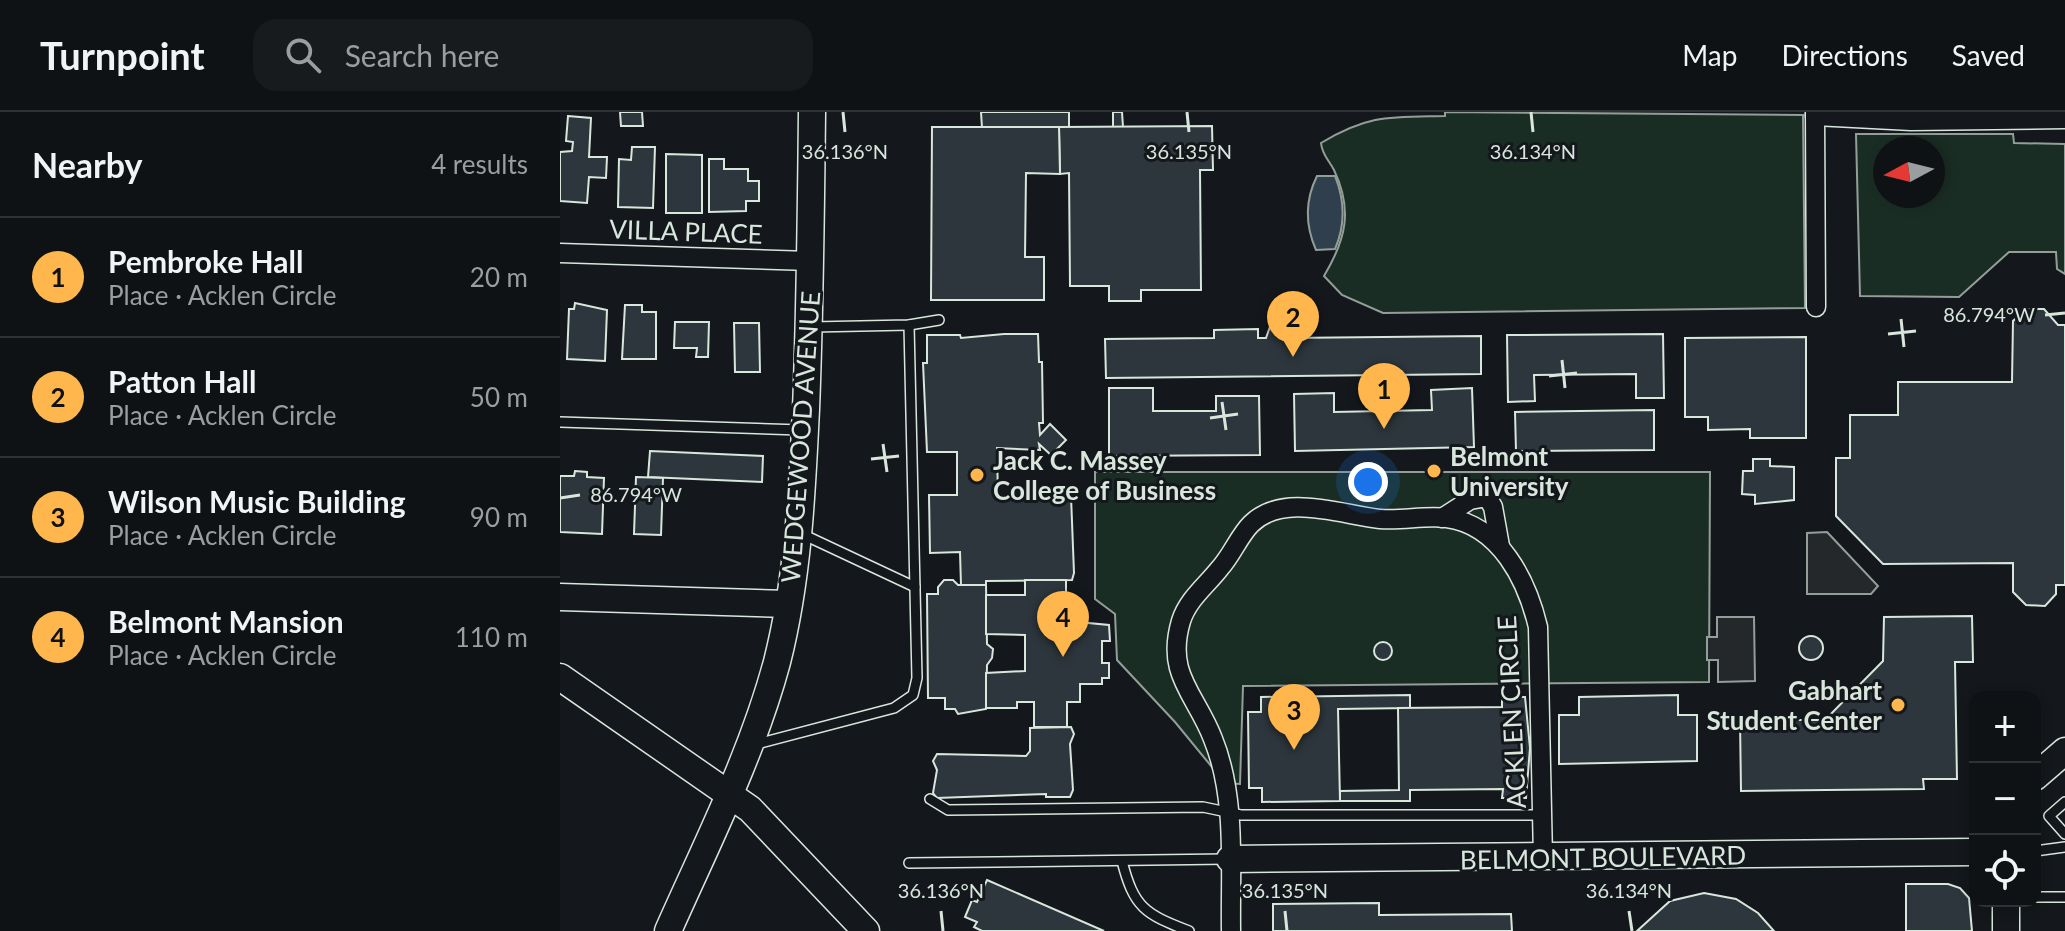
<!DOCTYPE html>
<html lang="en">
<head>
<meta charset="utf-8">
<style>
  body { margin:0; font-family:Lato,sans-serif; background:#181b1e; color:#f1f3f6 }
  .controls { position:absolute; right:24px; bottom:24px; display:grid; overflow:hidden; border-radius:16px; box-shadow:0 4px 12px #0003 }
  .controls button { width:72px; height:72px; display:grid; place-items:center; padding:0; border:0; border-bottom:2px solid #2f3234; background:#0f1215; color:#f1f3f6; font:40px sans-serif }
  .compass { position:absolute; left:1313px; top:24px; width:72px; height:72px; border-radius:50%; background:#0f1215; box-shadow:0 4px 12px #0003; rotate:263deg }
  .you { position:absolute; left:808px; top:370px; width:28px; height:28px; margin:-20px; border:6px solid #fff; border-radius:50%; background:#1a73e8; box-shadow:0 0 0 12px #1a73e833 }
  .badge { display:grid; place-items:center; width:52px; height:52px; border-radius:50%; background:#ffb74d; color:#111; font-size:26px; font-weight:700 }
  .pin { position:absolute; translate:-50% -66px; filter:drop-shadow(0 2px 4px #0008) }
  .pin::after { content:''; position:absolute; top:42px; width:28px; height:24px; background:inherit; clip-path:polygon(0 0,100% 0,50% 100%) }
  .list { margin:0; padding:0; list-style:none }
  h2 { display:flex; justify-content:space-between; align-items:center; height:104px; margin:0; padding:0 32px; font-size:34px }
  h2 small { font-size:26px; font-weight:400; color:#9b9ea0 }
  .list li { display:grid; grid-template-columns:52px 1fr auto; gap:24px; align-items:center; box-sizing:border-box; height:120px; padding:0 32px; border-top:2px solid #2f3234 }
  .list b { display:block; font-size:30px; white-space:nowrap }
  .list p { margin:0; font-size:26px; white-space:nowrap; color:#9b9ea0 }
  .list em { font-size:26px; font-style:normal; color:#9b9ea0 }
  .icon { flex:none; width:44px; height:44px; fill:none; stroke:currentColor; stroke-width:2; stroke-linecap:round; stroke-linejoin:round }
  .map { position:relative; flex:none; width:1505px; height:819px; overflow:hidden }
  header { display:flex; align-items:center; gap:48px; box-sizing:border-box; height:112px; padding:0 40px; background:#0f1215; border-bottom:2px solid #2f3234 }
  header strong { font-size:38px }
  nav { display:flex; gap:44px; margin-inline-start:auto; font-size:28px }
  .search { width:560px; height:72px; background:#181b1e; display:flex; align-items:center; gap:20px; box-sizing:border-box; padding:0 28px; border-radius:24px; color:#9b9ea0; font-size:30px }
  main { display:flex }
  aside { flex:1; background:#0f1215 }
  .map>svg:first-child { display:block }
</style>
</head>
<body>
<header>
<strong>Turnpoint</strong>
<div class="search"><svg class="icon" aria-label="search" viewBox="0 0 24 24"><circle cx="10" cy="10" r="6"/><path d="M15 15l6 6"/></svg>Search here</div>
<nav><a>Map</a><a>Directions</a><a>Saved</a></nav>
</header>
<main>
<aside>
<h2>Nearby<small>4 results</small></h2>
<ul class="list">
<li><span class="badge">1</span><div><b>Pembroke Hall</b><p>Place · Acklen Circle</p></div><em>20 m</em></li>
<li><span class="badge">2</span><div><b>Patton Hall</b><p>Place · Acklen Circle</p></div><em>50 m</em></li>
<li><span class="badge">3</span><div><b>Wilson Music Building</b><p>Place · Acklen Circle</p></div><em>90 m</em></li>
<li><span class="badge">4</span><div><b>Belmont Mansion</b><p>Place · Acklen Circle</p></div><em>110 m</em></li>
</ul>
</aside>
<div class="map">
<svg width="1505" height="819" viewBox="0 0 1505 819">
  <rect width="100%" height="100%" fill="#14181c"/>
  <g fill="#1a2d24" stroke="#939e99" stroke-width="2" fill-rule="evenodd">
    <path d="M885 0 1243 3 1245 196 823 201 782 183 764 164C786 127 793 98 774 58 769 48 762 43 761 31 809 2 831 5 885 4Z"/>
    <path d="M1296 22H1453L1454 31 1505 32V162L1497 157 1496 140H1449L1399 185 1300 184ZM1373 36V84H1325V36Z"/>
    <polygon points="535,360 1150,360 1149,570 683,574 680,672 665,671 615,610 557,548 555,502 535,487"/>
  </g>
  <g fill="#24282b" stroke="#939e99" stroke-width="2">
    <polygon points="1267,420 1318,474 1311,482 1247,482 1247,421"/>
    <polygon points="1157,505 1194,505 1195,569 1158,570 1158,548 1147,548 1147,525 1157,525"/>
  </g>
  <path fill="#2f3f4d" stroke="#939e99" stroke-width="2" d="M757 64H775C785 89 786 112 775 137L756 138C745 113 745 88 757 64Z"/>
  <g fill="#2c363c" stroke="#d8e6dc" stroke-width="2">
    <polygon points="60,0 82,0 83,14 61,14"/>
    <polygon points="421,0 509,0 509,15 422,16"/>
    <polygon points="553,0 562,0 563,15 553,15"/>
    <polygon points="8,4 31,6 29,45 47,45 46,66 29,65 27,91 0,89 0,40 12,39 13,30 6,29"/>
    <polygon points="652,14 653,58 640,58 641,178 581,178 581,189 549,189 549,174 510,174 509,61 500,62 499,15"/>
    <polygon points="372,15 499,15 500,62 466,61 465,145 484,145 484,188 371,188"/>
    <polygon points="72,35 95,35 93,96 58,95 59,47 71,48"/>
    <polygon points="106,42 142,43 142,101 106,101"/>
    <polygon points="149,47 164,47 164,57 188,57 188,69 199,69 199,89 186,89 186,99 149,100"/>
    <polygon points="15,191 47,198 45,249 7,247 9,197 14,197"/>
    <polygon points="65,193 82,193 82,200 96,200 96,247 62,247"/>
    <polygon points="1466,197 1484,197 1498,213 1505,213 1505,473 1496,473 1496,482 1485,494 1466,493 1453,480 1453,451 1323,452 1276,404 1276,346 1290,346 1290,303 1338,303 1338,270 1452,270 1453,209"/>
    <polygon points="115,210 149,210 148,245 136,245 137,236 114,236"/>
    <polygon points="174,211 199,211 200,260 175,260"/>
    <polygon points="711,212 720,212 726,217 726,226 921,224 921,262 546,266 545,227 654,226 654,218 698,217 698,226 706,226"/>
    <polygon points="444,222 478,222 479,250 482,250 483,311 479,311 480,323 490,312 506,328 491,343 479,332 480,338 437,336 438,387 511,384 514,461 512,468 426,469 426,473 401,473 400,440 370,441 369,383 397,383 397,340 367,340 363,251 367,251 367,223 400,223 401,226"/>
    <polygon points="1103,222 1104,286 1076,286 1076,262 974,263 975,289 948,290 947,223"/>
    <polygon points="1246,225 1246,326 1190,326 1190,317 1148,318 1148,305 1125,305 1125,226"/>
    <polygon points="549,276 593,276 593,299 656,299 656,284 699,284 700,343 549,344"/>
    <polygon points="912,276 914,335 735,339 734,282 774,281 774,300 872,298 871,278"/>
    <polygon points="1094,298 1094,338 956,339 955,300"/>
    <polygon points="90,339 203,344 202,370 88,365"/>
    <polygon points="1193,347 1210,347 1210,354 1234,355 1234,388 1195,392 1195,383 1182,382 1183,359 1193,359"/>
    <polygon points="15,359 27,360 27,365 44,366 42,422 0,420 0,364 14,364"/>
    <polygon points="76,365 103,366 101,423 74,422"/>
    <polygon points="384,468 393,468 398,473 426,473 427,532 433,537 432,546 427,553 426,597 398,602 395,597 385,597 385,586 368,586 367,482 378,482 378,475"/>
    <polygon points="465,468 506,468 506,492 518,492 518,510 549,513 550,529 542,529 542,551 549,551 549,566 542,566 542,572 520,572 520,590 507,590 507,615 474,615 474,590 457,590 457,596 426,596 426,561 465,559 465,523 426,522 426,483 465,483"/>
    <polygon points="1412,504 1413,550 1395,550 1397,667 1363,667 1364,677 1181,679 1180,608 1265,608 1323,549 1324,505"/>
    <circle cx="1251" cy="536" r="12"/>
    <circle cx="823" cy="539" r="9"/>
    <polygon points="850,583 850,596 778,597 780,689 702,690 702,676 689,676 688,600 701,600 701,585"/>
    <polygon points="1118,583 1118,603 1137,603 1137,649 999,652 999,603 1019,603 1019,585"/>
    <polygon points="942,585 965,585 970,636 966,686 942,686 943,677 850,678 850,689 780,689 780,679 839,678 838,596 942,595"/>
    <polygon points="511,615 514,622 510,632 513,678 510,685 486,685 486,682 377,686 373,681 377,658 373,649 377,642 466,644 470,639 470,616"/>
    <polygon points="427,768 544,819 422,819 414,815 417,810 405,805 412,788 417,790"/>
    <polygon points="1346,772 1388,772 1400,776 1409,786 1412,819 1346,819"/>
    <polygon points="1144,781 1176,787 1198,801 1214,819 1077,819 1110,789"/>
    <polygon points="819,791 819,803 951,802 952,819 713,819 713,792"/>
  </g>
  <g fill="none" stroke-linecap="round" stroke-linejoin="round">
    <defs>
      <g id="lane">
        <polyline points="252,215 349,213 379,208"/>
        <polyline points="0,310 241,318"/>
        <polyline points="242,422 355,475"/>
        <polyline points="193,633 334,596 353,583 357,566 349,213"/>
        <polyline points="370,687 388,698 643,695 681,703 982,703"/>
        <polyline points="1505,690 1489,704 1505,722"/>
        <polyline points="1475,739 1505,735"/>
        <path d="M562 749C574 796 585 802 629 819"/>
        <polyline points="349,751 667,747"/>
        <polyline points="1475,785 1505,785"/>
      </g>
      <g id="street">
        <polyline points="1255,0 1256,195"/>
        <polyline points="1255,4 1351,9 1505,7"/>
        <polyline points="0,141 250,149"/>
        <polyline points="882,406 910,388 927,385 933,395 940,434"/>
        <path d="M671 819C670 757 677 686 653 627 636 582 605 563 621 509 628 487 646 474 660 456 672 443 679 424 691 412 723 380 782 403 820 407 843 409 865 403 887 406 940 413 967 469 978 515L983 746"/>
      </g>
      <g id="secondary">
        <polyline points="0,485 228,492"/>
        <polyline points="0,565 190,697 306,819"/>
        <polyline points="1475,665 1505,639"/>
        <polyline points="670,747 1415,740"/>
        <path d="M108 819C147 731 192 643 217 550 238 467 242 382 246 297 250 198 251 99 252 0"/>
        <polyline points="1446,819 1446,789"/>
      </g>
    </defs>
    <use href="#lane" stroke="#d8e6dc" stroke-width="12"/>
    <use href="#street" stroke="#d8e6dc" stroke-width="21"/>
    <use href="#secondary" stroke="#d8e6dc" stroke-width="29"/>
    <use href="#lane" stroke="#14181c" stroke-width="9"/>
    <use href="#street" stroke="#14181c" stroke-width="18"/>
    <use href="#secondary" stroke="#14181c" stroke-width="26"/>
  </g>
  <path fill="none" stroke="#d8e6dc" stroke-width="3" d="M283 0 285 20M627 0 629 20M971 0 973 20M1485 203 1505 201M1341 207 1344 235M1328 222 1356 219M1002 248 1005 276M989 264 1017 261M662 290 666 318M650 306 678 302M323 332 327 360M311 347 339 344M0 386 20 383M381 799 383 819M725 799 727 819M1069 799 1072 819"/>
  <g fill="#ffb74d" stroke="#14181c" stroke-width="3">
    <circle cx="874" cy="359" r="8"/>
    <circle cx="417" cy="363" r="8"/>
    <circle cx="1338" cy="593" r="8"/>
  </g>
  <g text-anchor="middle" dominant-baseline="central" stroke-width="6" stroke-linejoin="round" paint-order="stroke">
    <g font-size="26" fill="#d8e6dc" stroke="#14181c">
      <text transform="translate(126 119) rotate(2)">VILLA PLACE</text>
      <text transform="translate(240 325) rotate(-86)">WEDGEWOOD AVENUE</text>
      <text transform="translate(951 600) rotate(-93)">ACKLEN CIRCLE</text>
      <text transform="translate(1043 745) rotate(-1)">BELMONT BOULEVARD</text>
    </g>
    <g font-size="26" font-weight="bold" fill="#d8e6dc" stroke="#14181c" text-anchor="start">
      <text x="890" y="344">Belmont<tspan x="890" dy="30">University</tspan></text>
      <text x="433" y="348">Jack C. Massey<tspan x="433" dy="30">College of Business</tspan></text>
      <text x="1322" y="578" text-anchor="end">Gabhart<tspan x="1322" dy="30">Student Center</tspan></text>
    </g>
  </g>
  <g font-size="20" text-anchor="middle" fill="#d8e6dc" stroke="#14181c" stroke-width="6" stroke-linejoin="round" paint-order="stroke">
    <text x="285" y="47">36.136°N</text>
    <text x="629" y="47">36.135°N</text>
    <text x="973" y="47">36.134°N</text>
    <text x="1429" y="210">86.794°W</text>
    <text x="76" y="390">86.794°W</text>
    <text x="381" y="786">36.136°N</text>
    <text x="725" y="786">36.135°N</text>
    <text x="1069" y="786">36.134°N</text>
  </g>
</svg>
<div class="controls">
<button>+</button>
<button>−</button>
<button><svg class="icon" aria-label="locate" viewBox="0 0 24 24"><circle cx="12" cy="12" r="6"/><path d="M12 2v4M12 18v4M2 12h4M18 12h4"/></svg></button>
</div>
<svg class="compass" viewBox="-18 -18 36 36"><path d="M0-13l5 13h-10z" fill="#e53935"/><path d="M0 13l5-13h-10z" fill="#9b9ea0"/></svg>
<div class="you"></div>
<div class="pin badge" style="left:824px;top:317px">1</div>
<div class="pin badge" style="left:733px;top:245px">2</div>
<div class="pin badge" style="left:734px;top:638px">3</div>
<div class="pin badge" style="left:503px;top:545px">4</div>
</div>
</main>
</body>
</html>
